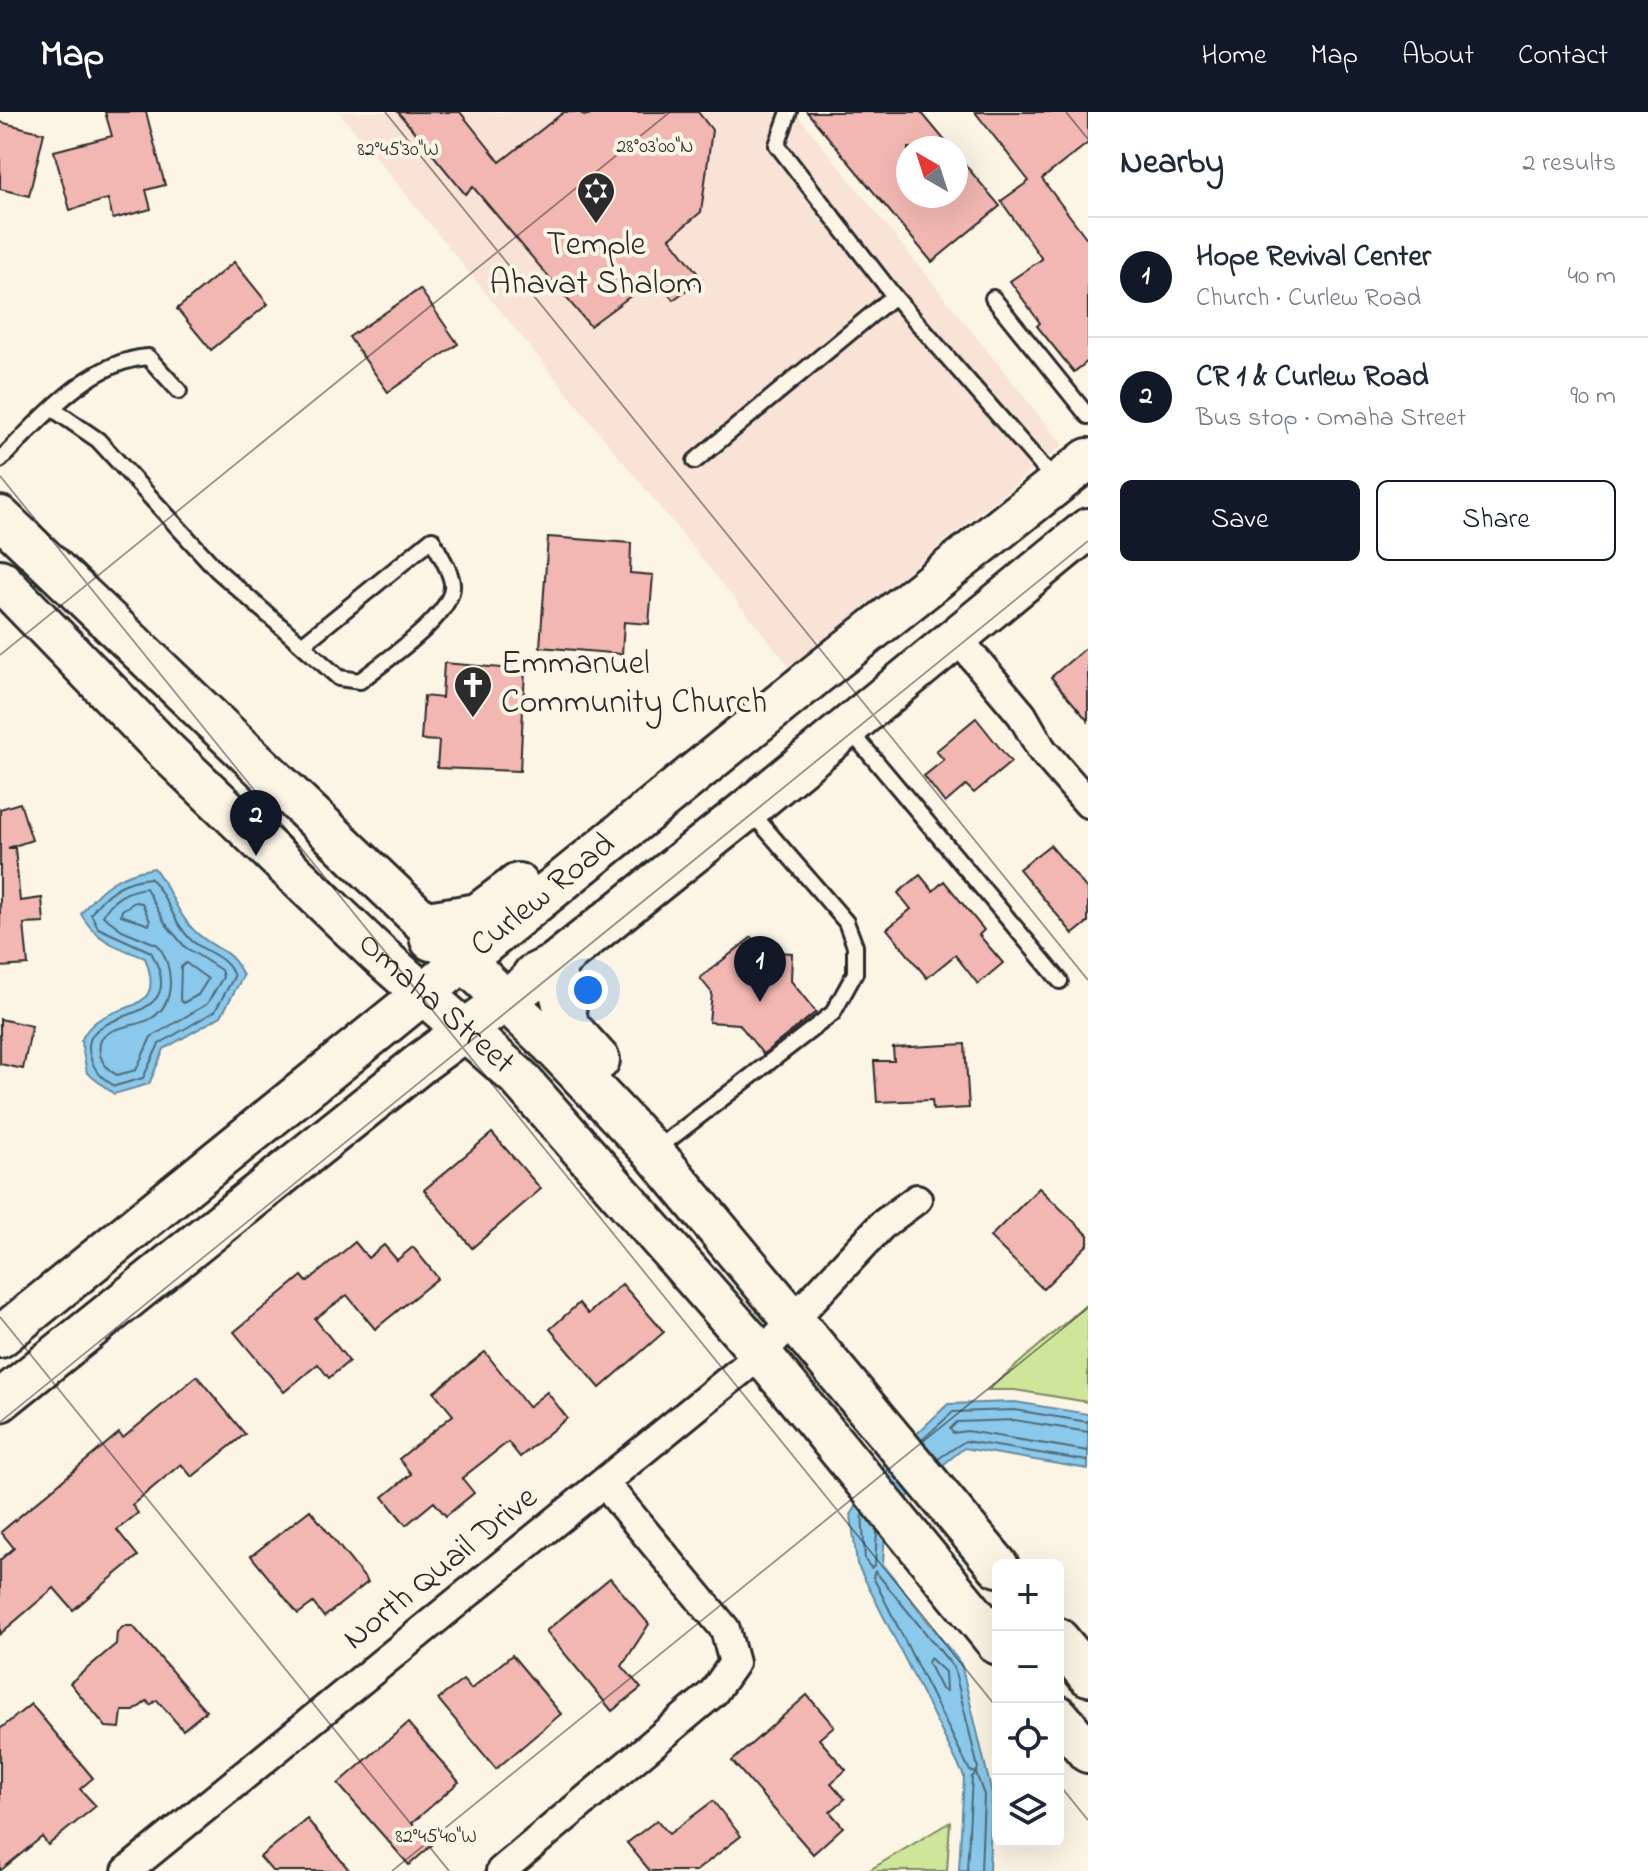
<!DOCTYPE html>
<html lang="en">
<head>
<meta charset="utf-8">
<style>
  body { margin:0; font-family:"Indie Flower",sans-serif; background:#f6f6f7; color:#1f2937 }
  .controls { position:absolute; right:24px; bottom:24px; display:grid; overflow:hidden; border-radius:12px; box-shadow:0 8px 32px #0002 }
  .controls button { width:72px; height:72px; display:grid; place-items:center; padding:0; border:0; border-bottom:2px solid #e0e1e3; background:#fff; color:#1f2937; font:40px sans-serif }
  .compass { position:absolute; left:896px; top:24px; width:72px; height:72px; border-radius:50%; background:#fff; box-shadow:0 8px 32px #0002; rotate:321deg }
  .you { position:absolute; left:588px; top:878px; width:28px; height:28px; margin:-20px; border:6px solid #fff; border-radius:50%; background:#1a73e8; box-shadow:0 0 0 12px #1a73e833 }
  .badge { display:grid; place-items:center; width:52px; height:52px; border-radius:50%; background:#111827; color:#fff; font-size:26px; font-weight:700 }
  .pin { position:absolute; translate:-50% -66px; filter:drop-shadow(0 2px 4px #0008) }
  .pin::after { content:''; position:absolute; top:42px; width:28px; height:24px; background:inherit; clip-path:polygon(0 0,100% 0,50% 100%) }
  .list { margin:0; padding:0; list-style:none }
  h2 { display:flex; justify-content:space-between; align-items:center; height:104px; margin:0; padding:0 32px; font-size:34px }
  h2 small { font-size:26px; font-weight:400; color:#747a83 }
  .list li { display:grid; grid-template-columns:52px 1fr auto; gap:24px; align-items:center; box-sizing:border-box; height:120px; padding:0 32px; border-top:2px solid #e0e1e3 }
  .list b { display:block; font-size:30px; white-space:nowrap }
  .list p { margin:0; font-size:26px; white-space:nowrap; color:#747a83 }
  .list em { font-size:26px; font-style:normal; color:#747a83 }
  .actions { display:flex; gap:16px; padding:24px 32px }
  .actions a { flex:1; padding:18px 0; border:2px solid #111827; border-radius:12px; text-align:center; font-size:28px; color:#111827 }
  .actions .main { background:#111827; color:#fff }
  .icon { flex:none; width:44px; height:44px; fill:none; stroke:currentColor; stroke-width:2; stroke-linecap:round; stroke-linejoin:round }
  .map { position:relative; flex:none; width:1088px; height:1759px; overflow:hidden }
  header { display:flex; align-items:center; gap:48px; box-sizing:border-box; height:112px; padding:0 40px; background:#111827; color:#fff }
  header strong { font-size:38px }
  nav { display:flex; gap:44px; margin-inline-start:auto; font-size:28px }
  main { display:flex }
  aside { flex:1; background:#fff }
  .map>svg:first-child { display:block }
</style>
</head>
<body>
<header>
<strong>Map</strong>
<nav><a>Home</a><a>Map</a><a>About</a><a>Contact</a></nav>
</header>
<main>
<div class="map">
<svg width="1088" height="1759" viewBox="0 0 1088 1759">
  <rect width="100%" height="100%" fill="#fcf5e5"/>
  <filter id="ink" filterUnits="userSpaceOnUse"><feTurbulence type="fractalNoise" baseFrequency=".0125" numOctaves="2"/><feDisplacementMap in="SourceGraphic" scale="16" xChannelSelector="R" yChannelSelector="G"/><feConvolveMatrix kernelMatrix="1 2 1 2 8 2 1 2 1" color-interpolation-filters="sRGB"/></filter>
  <g filter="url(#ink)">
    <polygon fill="#f9e2d6" points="339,0 795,0 1063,333 790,555"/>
    <g fill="#cee59a" stroke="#7c8862" stroke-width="2">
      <polygon points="1088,1191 1088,1290 1015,1278 988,1278"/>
      <polygon points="950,1710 947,1759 868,1759"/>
    </g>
    <g fill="#8ac9eb" stroke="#648a9e" stroke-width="2">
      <path d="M154 756C171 777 178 806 199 823 219 840 232 837 243 864L221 904 164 937 149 972 114 982 87 961 81 929C100 882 171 912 145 846 117 835 96 829 81 802 101 774 119 762 154 756Z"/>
      <polygon points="1015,1290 1088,1302 1088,1357 964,1336 914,1376 885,1419 883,1452 961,1552 992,1682 989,1759 959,1759 964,1664 857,1452 851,1403 879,1358 948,1292"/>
    </g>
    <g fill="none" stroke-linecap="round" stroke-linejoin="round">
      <g stroke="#516a78" stroke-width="2">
        <path d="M150 766C168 784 173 811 192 829 208 842 228 844 234 865L215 899 159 932 143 966 115 974C104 968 95 960 91 947 71 888 197 922 151 840L98 816 91 802C105 780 124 768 150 766Z"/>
        <path d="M146 776 165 811 185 835 221 858 223 865 207 892 151 925 136 958 117 963C104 956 96 943 101 928 113 912 136 916 152 906 177 890 173 854 158 833L122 818 103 804C111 787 128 778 146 776Z"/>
        <polygon points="135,790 142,791 150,809 149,813 121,803 122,798"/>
        <polygon points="186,851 208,867 198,883 183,891 180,888 181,855"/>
        <polyline points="1088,1320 1014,1308 957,1310 950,1317 953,1321 967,1319 1088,1339"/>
        <polyline points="922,1328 953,1300 1014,1298 1088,1310"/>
        <polyline points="938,1347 965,1329 1088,1349"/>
        <polyline points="862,1400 865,1448 871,1456 875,1453 877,1419"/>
        <polygon points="875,1459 954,1556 978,1656 976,1661 970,1659 873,1465"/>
        <polygon points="930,1546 945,1560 946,1579 941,1577 928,1551"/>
        <polyline points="967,1759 972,1665 976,1661 984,1683 981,1759"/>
      </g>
    </g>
    <g fill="#f2b7b2" stroke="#2b2b2b" stroke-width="2">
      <polygon points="105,0 146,0 165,73 146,78 151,97 113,107 108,87 70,98 54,39 112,24"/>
      <polygon points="398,0 460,0 500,50 564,0 580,0 584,4 599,0 698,0 712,18 701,100 670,126 702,167 673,188 655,166 590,214 473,75 465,82"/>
      <polygon points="807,0 921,0 951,36 908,36 908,84 956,84 956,42 1000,94 932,150"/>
      <polygon points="975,0 1088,0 1088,31 1042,67 1088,128 1088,249 1074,260 1037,214 1040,211 1010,169 1042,147 1001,89 1029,69"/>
      <polygon points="0,10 44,21 29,84 0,77"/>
      <polygon points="234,150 268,192 211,238 177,197"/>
      <polygon points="420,177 458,232 388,280 349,225"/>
      <polygon points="548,425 631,431 630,461 653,463 649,512 624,510 622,542 540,535"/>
      <polygon points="1088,534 1088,609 1051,565"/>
      <polygon points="444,551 525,558 520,659 437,656 439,629 421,628 424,584 442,586"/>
      <polygon points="976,606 1011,650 974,681 966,673 945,691 924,664 944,648 936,639"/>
      <polygon points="20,691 32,728 8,736 15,736 20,789 42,786 44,811 24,812 28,853 0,855 0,697"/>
      <polygon points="1050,733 1088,778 1088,810 1073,822 1019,757"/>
      <polygon points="920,763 933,779 944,769 984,818 979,823 1003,851 978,872 955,843 927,866 887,817 911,797 898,781"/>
      <polygon points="752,825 762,839 792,841 791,869 816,900 763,942 739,912 709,910 712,881 700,866"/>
      <polygon points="0,907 32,914 23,957 0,952"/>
      <polygon points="965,932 969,996 933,998 932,988 877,990 874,949 894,949 893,936"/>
      <polygon points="492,1021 541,1077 472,1136 424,1078"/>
      <polygon points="1039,1076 1088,1123 1088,1132 1043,1177 990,1125"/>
      <polygon points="355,1130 368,1146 384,1133 397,1148 413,1135 438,1166 375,1217 347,1183 315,1207 349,1249 329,1266 318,1252 284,1280 234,1220 302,1164 307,1170"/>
      <polygon points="622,1172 664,1220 600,1276 550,1217 579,1191 588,1202"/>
      <polygon points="485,1240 528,1295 547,1280 567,1306 520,1345 508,1330 462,1366 474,1381 446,1404 434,1390 406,1413 383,1385 411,1362 399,1347 453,1303 434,1280"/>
      <polygon points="197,1264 245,1322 192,1365 181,1352 132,1393 138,1401 117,1418 138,1444 98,1477 73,1498 54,1476 0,1522 0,1448 14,1436 1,1420 119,1321 123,1326"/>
      <polygon points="310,1398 368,1470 324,1505 313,1491 298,1502 251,1444"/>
      <polygon points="610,1466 649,1512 622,1554 641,1576 612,1599 546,1519"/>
      <polygon points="124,1514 133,1514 206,1599 183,1618 157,1588 150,1593 147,1589 134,1599 122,1599 120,1616 106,1615 70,1571 116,1532 117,1520"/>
      <polygon points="512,1543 561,1602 496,1657 438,1587 463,1568 471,1577"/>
      <polygon points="807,1583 834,1614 819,1627 846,1658 831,1671 845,1687 830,1700 843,1715 813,1742 732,1649"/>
      <polygon points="31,1592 93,1666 80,1677 96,1694 48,1733 42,1725 0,1759 0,1617"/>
      <polygon points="408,1611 459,1670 412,1711 432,1733 409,1753 338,1672"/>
      <polygon points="713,1689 741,1724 696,1759 650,1759 627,1731 657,1708 669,1722"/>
      <polygon points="307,1707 350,1759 272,1759 260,1745"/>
    </g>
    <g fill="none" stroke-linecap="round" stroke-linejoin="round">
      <defs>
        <g id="service">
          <polyline points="789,0 777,33 894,184"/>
          <polyline points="993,186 1088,304"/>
          <path d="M53 297 98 328 217 458 302 533 432 427C438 440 451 458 452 472 455 503 383 550 360 569L339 566 302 533"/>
          <path d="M0 348C40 308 89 249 148 245L179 279"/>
          <polyline points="695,349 894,184 1057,371"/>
          <polyline points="848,616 1060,869"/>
          <polyline points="671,1026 833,901 855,861 855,834 846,810 751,700"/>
        </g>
        <g id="minor">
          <polyline points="958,527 1022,603 1042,638 1088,691"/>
          <polyline points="127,1759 761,1242 882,1113 917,1087"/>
          <polyline points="501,1759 713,1581 734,1551 725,1517 604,1371"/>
        </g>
        <g id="secondary">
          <polyline points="0,405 551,932 654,1041 998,1454"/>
          <path id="s1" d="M0 468 164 637 378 842 518 965 761 1242 998 1532"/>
          <polyline points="431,828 427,810 478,802 518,772"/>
          <polyline points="533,863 553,853 569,915 599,948"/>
          <path id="s2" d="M0 1225 817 562 1088 347"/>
          <polyline points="0,1289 422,950 553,853 748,697 1088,417"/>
          <polyline points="1058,1527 1088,1563"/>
          <polyline points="1058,1604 1088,1640"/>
        </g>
      </defs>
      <use href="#service" stroke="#2b2b2b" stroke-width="20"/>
      <use href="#minor" stroke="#2b2b2b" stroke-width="34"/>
      <use href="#secondary" stroke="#2b2b2b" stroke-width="46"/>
      <use href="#service" stroke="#fcf5e5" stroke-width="14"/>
      <use href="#minor" stroke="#fcf5e5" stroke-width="28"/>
      <use href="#secondary" stroke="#fcf5e5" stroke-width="40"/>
    </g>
  </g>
  <path fill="none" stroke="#2b2b2b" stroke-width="2" stroke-opacity="0.45" d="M385 0 1088 868M1066 0 1088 27M0 364 998 1597M0 543 670 0M0 1205 449 1759M0 1310 1088 429M1058 1671 1088 1708M392 1759 1088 1196"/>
  <defs>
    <symbol id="synagogue-pin" viewBox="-11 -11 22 30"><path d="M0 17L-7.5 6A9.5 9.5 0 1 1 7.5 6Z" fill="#2b2b2b" stroke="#fcf5e5"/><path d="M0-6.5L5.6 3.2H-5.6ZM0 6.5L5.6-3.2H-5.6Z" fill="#fff"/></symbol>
    <symbol id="church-pin" viewBox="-11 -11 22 30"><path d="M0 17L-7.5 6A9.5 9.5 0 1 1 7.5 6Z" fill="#2b2b2b" stroke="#fcf5e5"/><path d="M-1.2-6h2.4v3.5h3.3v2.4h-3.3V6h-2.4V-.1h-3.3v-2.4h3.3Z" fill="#fff"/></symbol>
  </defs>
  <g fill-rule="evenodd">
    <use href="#synagogue-pin" x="574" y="57" width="44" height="60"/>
    <use href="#church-pin" x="451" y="551" width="44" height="60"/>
  </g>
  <g text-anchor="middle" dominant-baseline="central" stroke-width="8" stroke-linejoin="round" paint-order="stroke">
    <g font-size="34" fill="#2b2b2b" stroke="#fcf5e5">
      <text x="596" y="134">Temple<tspan x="596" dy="39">Ahavat Shalom</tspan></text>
      <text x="501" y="553" text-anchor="start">Emmanuel<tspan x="501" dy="39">Community Church</tspan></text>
    </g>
    <g font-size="34" fill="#2b2b2b" stroke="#fcf5e5">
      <text stroke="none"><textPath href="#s2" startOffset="700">Curlew Road</textPath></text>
      <text stroke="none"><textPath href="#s1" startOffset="608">Omaha Street</textPath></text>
      <text transform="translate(441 1457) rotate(-39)">North Quail Drive</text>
    </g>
  </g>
  <g font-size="20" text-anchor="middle" fill="#2b2b2b" stroke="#fcf5e5" stroke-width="8" stroke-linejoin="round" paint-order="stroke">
    <text x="655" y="40">28°03'00"N</text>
    <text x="398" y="43">82°45'30"W</text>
    <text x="436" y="1730">82°45'40"W</text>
  </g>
</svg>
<div class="controls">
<button>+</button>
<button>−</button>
<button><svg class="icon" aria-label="locate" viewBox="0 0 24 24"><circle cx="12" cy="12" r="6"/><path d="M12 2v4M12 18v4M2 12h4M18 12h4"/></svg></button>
<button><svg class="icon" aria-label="layers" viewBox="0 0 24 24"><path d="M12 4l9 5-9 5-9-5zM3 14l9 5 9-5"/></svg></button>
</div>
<svg class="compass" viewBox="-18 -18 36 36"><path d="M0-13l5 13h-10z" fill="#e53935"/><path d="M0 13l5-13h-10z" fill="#747a83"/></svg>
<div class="you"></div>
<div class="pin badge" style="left:760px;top:890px">1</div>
<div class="pin badge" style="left:256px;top:744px">2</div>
</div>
<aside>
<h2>Nearby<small>2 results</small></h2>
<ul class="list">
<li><span class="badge">1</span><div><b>Hope Revival Center</b><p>Church · Curlew Road</p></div><em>40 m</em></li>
<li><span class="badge">2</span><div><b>CR 1 &amp; Curlew Road</b><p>Bus stop · Omaha Street</p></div><em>90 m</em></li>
</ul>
<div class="actions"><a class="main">Save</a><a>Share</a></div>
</aside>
</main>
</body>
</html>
